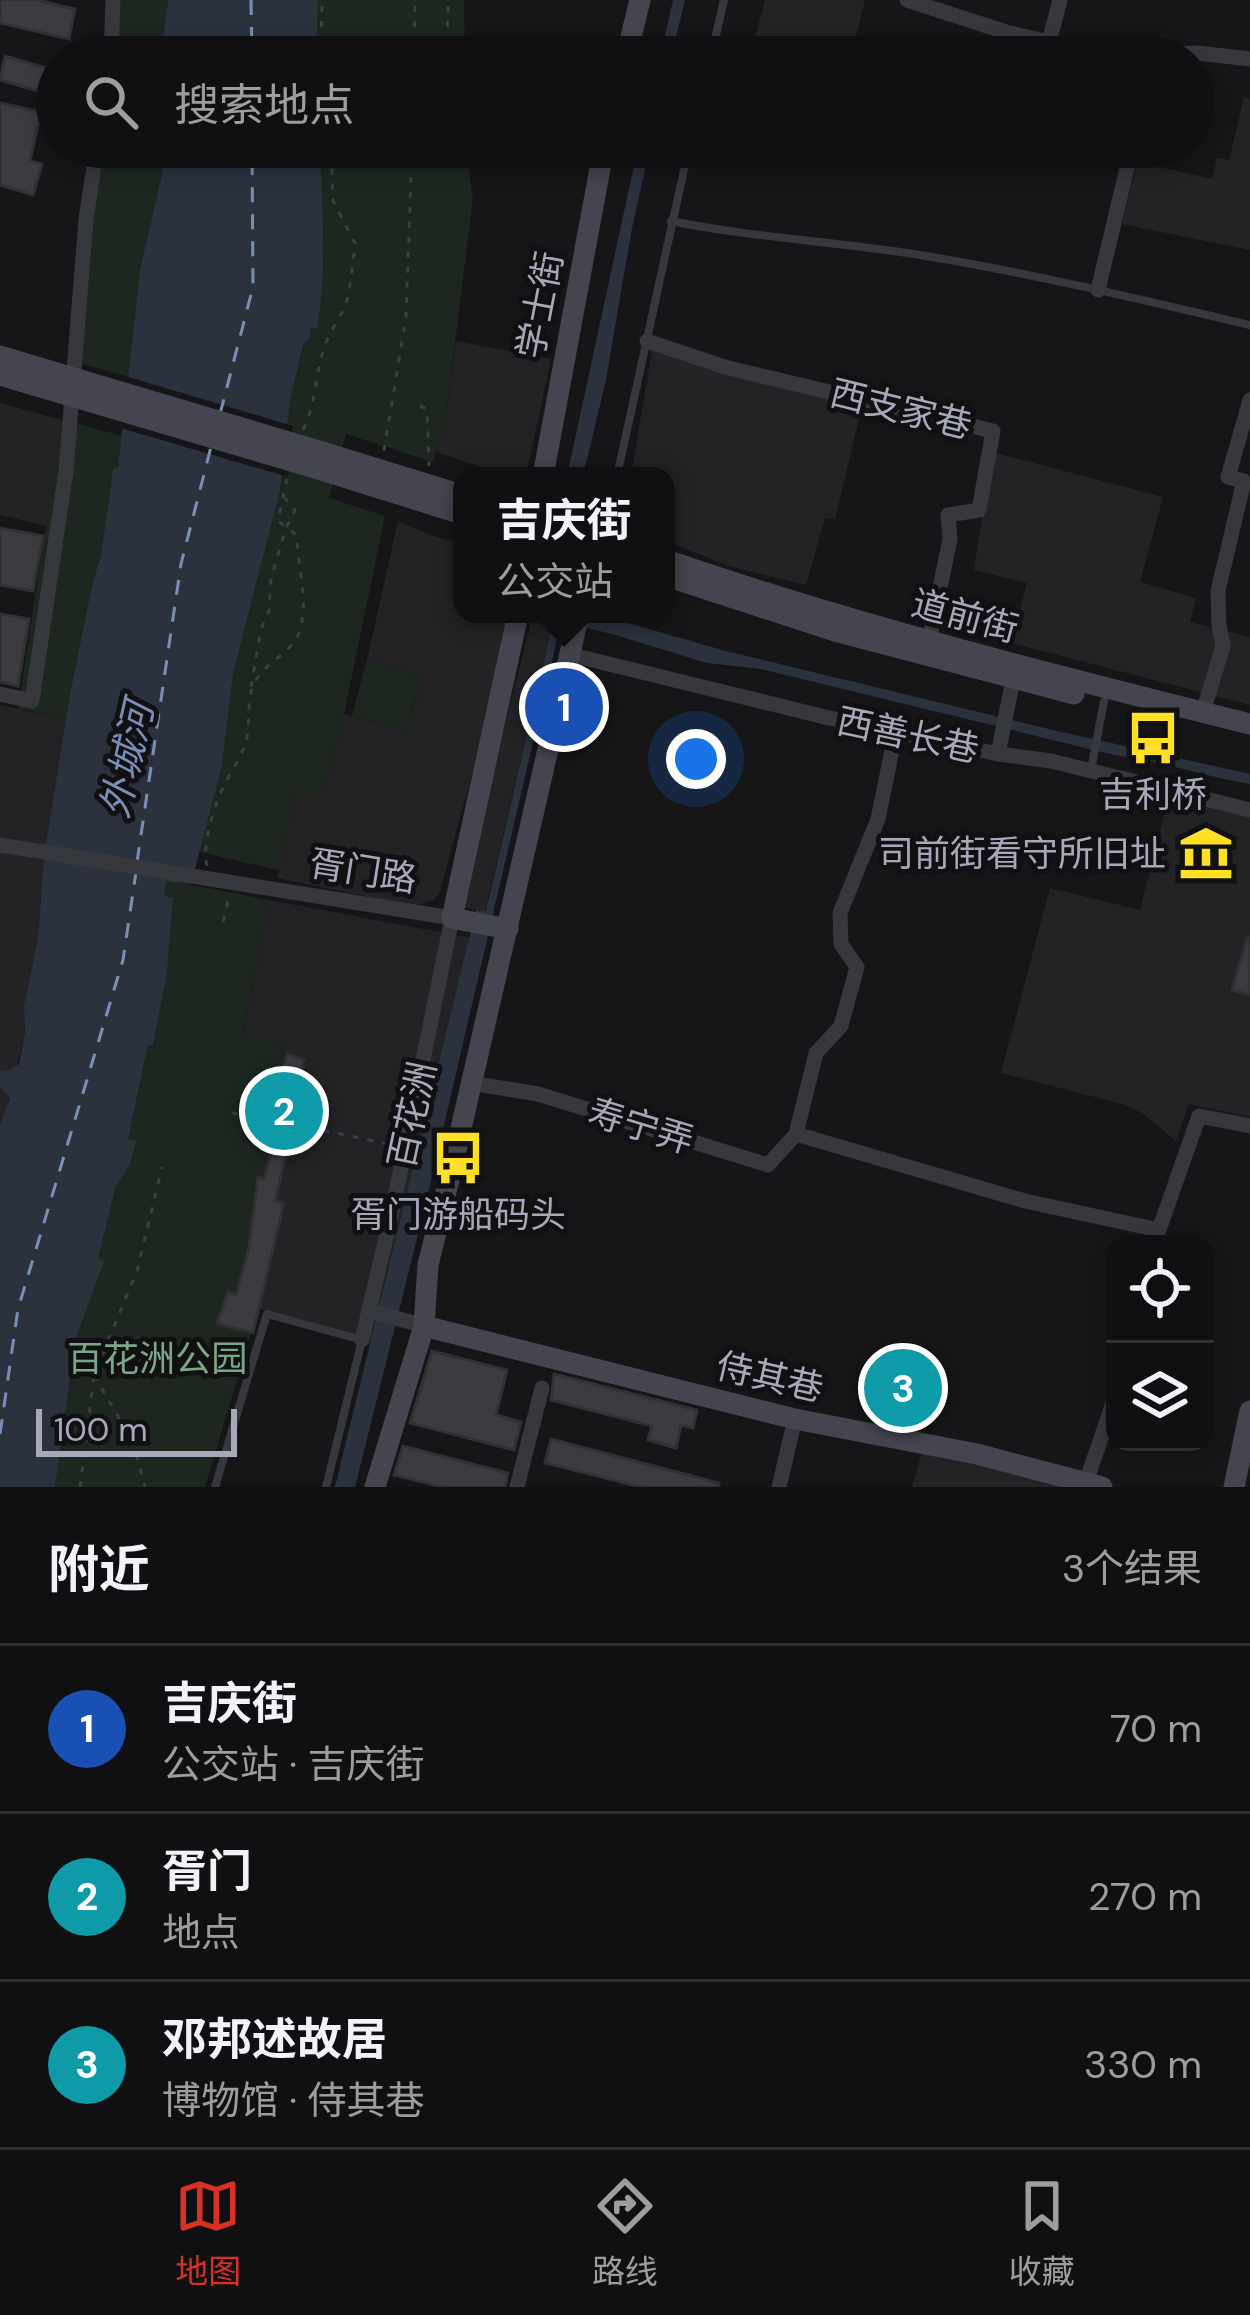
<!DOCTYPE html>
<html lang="zh">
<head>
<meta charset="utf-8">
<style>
  body { margin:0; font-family:"DM Sans","Noto Sans SC",sans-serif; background:#1e1e20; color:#f1f3f6 }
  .controls { position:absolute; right:36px; bottom:36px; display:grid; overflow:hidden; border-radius:24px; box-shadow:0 6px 18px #0003 }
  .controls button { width:108px; height:108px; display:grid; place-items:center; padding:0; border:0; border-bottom:3px solid #303032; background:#101012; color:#f1f3f6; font:60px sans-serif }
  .scale { position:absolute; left:36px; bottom:30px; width:201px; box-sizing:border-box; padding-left:12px; border:6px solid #a7a9ba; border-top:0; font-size:33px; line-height:42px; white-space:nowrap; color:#a7a9ba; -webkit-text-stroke:9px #111113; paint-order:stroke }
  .you { position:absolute; left:696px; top:759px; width:42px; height:42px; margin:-30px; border:9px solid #fff; border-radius:50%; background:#1a73e8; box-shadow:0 0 0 18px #1a73e833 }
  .badge { display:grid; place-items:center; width:78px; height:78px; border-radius:50%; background:#d93025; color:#fff; font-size:39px; font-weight:700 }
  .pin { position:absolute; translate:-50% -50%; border:6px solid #fff; box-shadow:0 3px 12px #0006 }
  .popup { position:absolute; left:453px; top:467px; width:222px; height:156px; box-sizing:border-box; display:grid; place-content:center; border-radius:24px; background:#101012; filter:drop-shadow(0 3px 9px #0005); font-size:39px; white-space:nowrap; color:#9c9d9f }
  .popup b { font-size:45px; color:#f1f3f6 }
  .popup::after { content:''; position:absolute; left:50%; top:100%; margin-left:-24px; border:24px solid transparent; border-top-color:#101012 }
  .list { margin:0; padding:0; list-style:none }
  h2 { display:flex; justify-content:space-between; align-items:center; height:156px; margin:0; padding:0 48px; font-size:51px }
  h2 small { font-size:39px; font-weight:400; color:#9c9d9f }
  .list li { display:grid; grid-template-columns:78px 1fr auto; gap:36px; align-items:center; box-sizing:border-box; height:168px; padding:0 48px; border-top:3px solid #303032 }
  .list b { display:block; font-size:45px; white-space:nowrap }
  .list p { margin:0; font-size:39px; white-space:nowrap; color:#9c9d9f }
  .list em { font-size:39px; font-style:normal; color:#9c9d9f }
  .icon { flex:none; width:66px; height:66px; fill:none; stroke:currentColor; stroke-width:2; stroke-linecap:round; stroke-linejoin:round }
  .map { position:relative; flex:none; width:1250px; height:1487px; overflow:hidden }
  .search { position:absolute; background:#101012; box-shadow:0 6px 18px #0003; left:36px; right:36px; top:36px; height:132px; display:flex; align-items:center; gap:30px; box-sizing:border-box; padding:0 42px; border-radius:66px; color:#9c9d9f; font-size:45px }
  .sheet { height:660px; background:#101012 }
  nav { display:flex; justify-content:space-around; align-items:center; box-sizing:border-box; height:168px; border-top:3px solid #303032; background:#101012; font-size:33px; color:#9c9d9f }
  nav a { display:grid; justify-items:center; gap:6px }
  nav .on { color:#d93025 }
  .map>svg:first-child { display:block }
</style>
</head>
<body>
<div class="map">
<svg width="1250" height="1487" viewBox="0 0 1250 1487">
  <rect width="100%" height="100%" fill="#161618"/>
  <g fill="#232225">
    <polygon points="765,0 865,0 855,40 871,45 867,57 716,57 720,38 753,46"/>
    <polygon points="1244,97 1250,98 1250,250 1122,224 1137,162 1212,179 1217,158 1229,160"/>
    <polygon points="456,341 551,359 526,476 510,476 436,452 446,416"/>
    <polygon points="653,344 864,398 835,519 825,518 806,585 729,566 666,541 666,476 631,476"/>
    <polygon points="0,403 62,420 47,526 0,515"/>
    <polygon points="992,452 1163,497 1140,582 1196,598 1190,622 1250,637 1250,705 1011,643 1027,583 974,570"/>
    <polygon points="398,521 433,536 462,544 462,614 512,614 505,654 440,891 434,900 413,906 277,878 295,792 322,796 344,714 405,730 412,713 423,676 367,660"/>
    <polygon points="533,614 551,614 550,635 485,912 460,906"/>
    <polygon points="0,705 67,719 44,855 38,938 24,1005 25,1032 10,1098 0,1124"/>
    <polygon points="1169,796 1250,816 1250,1117 1189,1104 1176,1141 1142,1113 1122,1104 1001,1073 1050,888 1140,910"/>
    <polygon points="269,900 471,938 423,1123 373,1342 233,1301 239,1285 285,1045 242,1037"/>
    <polygon points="923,1449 1073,1487 912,1487"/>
  </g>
  <g fill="#1d2720">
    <polygon points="115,0 168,0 161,57 112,57"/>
    <polygon points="318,0 464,0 465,57 316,57"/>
    <polygon points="98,147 168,147 140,270 128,377 79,363"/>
    <path d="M320 147H465L473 198 446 416 433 462 346 434 329 498 385 516 344 714 322 797 295 793 279 870 199 852 222 766 233 674 280 491 290 402 303 345 309 338 311 328 317 327C328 267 322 208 320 147Z"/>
    <polygon points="62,420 123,436 118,468 113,469 101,556 93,581 67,719 18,708"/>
    <polygon points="367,660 423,676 406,730 352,716"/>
    <polygon points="166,880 269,900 242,1036 286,1045 249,1247 233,1300 258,1310 205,1487 55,1487 76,1338 103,1261 97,1259 115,1189 130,1164 135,1142 128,1139 148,1045 153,1044 167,974 173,899 164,896"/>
  </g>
  <g fill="#2b323e">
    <polygon points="168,0 318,0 316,57 161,57"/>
    <polygon points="673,0 685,0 671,57 657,57 658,50 662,50"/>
    <path d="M168 147H320C322 208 328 268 317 328H311L309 339 303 345 290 402 280 491 233 674 222 766 191 884 166 881 164 896 173 898 167 974 153 1045H148L128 1139 136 1141 130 1164 115 1189 98 1258 104 1261 76 1338 55 1487H0V1124L10 1098 0 1087V1070L8 1071 19 1064 25 1032 24 1005 38 938 44 855 71 690 93 581 101 556 113 469 118 467 140 270Z"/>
    <polygon points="638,147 650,147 632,228 606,380 583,476 567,476"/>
    <path d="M551 614H597L722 650 1053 730 1250 774V784C1204 776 1160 761 1114 755L761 669 707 663 612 634 561 622 427 1198 355 1487H335L476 910 486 911 550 635Z"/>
  </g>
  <polygon fill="#161618" points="122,375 293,426 288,477 117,427"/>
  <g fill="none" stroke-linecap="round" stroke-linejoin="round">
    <g stroke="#7a8fb8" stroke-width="3" stroke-dasharray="15 12" stroke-linecap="butt">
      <polyline points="251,0 252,57"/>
      <polyline points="220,414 253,287 252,147"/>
      <polyline points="137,862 181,564 211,447"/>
      <polyline points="0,1434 18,1309 123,960 136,872"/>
    </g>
  </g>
  <g fill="#3c3b40" stroke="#313035" stroke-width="3">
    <polygon points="0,0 36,0 75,9 69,39 0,23"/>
    <polygon points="5,56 57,71 55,96 0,80"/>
    <polygon points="0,103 41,112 30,161 42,164 33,195 0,185"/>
    <polygon points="0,528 43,536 33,591 0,585"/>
    <polygon points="0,614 29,619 18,686 0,682"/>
    <polygon points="1247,937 1250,937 1250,995 1232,990"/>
    <polygon points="287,1054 304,1060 291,1101 298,1102 275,1201 284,1203 253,1333 217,1324 228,1292 236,1295 249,1247 258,1177 264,1179 275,1138 267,1136 274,1097 277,1098 280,1077"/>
    <polygon points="432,1351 507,1370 496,1415 521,1422 514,1450 410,1423"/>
    <polygon points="554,1374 697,1410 693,1428 681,1425 676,1448 648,1440 652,1426 551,1400"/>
    <polygon points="551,1439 719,1483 718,1487 641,1487 545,1463"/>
    <polygon points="403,1446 508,1473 505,1487 442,1487 394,1475"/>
  </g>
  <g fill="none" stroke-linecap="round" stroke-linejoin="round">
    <g stroke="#3c3d45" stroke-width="3" stroke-dasharray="6 9" stroke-linecap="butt">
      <polyline points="321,57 322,0"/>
      <polyline points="414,57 415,0"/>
      <polyline points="447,57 448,0"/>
      <polyline points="446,162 447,147"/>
      <polyline points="420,406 427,409 429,466"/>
      <path d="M303 430C315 406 315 380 322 355 326 336 339 321 346 303 352 284 351 264 356 245L333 201 331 147"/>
      <polyline points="384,451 406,317 412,147"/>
      <polyline points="251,687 261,629 269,611 271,578 286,528 295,510 285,498"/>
      <path d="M207 866C201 843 216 799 228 778 234 767 241 757 245 745 252 725 245 700 255 682 267 659 295 654 301 626 308 595 297 567 297 535L278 521 287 479"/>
      <polyline points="223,922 229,897"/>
      <polyline points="232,1113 270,1120"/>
      <polyline points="294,1124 392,1145"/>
      <polyline points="94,1375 133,1442 145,1487"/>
      <polyline points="80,1487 94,1375 137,1271 162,1167"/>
    </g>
    <g stroke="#37373e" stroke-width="8">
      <polyline points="711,57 724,0"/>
      <path d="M671 221C755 238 841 242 926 256 1035 274 1143 300 1250 325"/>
      <polyline points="617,476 689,147"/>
      <polyline points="1091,770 1104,701"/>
      <polyline points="215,1487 267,1314 362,1340 326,1487"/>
    </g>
    <g stroke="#37373e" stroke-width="15">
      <polyline points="907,0 1006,32 1066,46 1141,56 1198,53 1250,59"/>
      <polyline points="1049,42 1060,0"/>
      <polyline points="111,57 113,0"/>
      <polyline points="1098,290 1132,147"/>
      <polyline points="647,341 728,368 993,431 979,510 948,515 950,539 929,641"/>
      <polyline points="568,654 825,717 998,754 1051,761 1250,810"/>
      <polyline points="0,694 32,701 66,471 86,219 97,147"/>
      <polyline points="1203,712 1223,646 1219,625 1218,591 1244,481 1228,477 1250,400"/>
      <polyline points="998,754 1013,680"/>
      <polyline points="0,845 452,918 392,1212 362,1340"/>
      <polyline points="470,1083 538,1094 768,1165 796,1134 816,1053 841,1026 857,967 841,944 840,913 878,819 896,731"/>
      <polyline points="796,1134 1025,1201 1159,1230"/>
      <polyline points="1154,1244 1199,1116 1250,1126"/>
      <polyline points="371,1311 424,1326"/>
      <polyline points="1086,1482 1115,1397"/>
      <polyline points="517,1487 542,1388"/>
      <polyline points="779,1487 795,1419"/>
    </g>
    <g stroke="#44454e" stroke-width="21">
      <polyline points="626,57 640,0"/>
      <polyline points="319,451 462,495"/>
      <polyline points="315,468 462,514"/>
      <polyline points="543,476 604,147"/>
      <path d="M666 560C858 626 1054 675 1250 724"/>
      <polyline points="666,576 835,631 1074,694"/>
      <polyline points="508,929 452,918 518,614"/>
      <polyline points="424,1326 795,1419 977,1454 1102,1487"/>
      <polyline points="375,1487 424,1326 428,1265 454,1159 579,614"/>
      <polyline points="1234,1487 1250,1411"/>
    </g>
    <g stroke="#44454e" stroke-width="21">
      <polyline points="0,356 319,451"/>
      <polyline points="0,375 315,468"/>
    </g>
  </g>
  <defs>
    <symbol id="bus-bare" viewBox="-9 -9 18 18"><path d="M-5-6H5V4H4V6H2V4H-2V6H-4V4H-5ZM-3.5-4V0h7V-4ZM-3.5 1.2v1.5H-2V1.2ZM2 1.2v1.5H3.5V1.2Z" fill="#ffe027" stroke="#111113" stroke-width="2.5" paint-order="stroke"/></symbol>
    <symbol id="museum-bare" viewBox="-9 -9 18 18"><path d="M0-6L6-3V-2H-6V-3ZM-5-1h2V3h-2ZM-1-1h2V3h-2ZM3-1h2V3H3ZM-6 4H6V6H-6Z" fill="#ffe027" stroke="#111113" stroke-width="2.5" paint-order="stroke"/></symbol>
  </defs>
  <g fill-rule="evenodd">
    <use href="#bus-bare" x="1115" y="700" width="76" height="76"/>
    <use href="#museum-bare" x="1168" y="815" width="76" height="76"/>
    <use href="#bus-bare" x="420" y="1120" width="76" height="76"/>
  </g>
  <g text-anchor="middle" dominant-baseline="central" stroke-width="10" stroke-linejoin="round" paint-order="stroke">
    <g font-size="36" fill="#a7a9ba" stroke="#111113">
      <text transform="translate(540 305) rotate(-79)">学士街</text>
      <text transform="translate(901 409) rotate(14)">西支家巷</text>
      <text transform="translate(965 616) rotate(15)">道前街</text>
      <text transform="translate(908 735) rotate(12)">西善长巷</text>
      <text transform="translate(363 871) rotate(9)">胥门路</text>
      <text transform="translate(412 1115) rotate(-78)">百花洲</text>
      <text transform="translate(641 1126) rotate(17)">寿宁弄</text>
      <text transform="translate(770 1377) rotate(13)">侍其巷</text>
    </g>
    <g font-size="36" fill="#a7a9ba" stroke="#111113">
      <text x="1153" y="794">吉利桥</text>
      <text x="1166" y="853" text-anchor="end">司前街看守所旧址</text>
      <text x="458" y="1214">胥门游船码头</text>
    </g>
    <g font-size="36" fill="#7ca786" stroke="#111113">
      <text x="157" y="1358">百花洲公园</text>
    </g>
    <g font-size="39" font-style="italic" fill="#7a8fb8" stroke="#111113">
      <text transform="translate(127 760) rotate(-77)">外城河</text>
    </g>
  </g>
</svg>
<div class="controls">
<button><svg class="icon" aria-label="locate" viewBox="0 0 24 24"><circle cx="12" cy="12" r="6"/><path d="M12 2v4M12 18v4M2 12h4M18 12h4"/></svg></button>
<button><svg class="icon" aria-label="layers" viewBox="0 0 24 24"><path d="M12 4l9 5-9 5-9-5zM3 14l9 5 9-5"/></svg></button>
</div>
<div class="scale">100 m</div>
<div class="you"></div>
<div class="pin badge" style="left:564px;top:707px;background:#1a4fb4">1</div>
<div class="popup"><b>吉庆街</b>公交站</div>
<div class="pin badge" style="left:284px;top:1111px;background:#0f9aa8">2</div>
<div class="pin badge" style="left:903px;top:1388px;background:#0f9aa8">3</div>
<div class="search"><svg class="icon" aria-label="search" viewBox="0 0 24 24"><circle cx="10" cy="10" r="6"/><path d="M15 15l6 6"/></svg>搜索地点</div>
</div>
<section class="sheet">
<h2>附近<small>3个结果</small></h2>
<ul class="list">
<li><span class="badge" style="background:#1a4fb4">1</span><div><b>吉庆街</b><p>公交站 · 吉庆街</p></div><em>70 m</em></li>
<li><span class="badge" style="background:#0f9aa8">2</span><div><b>胥门</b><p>地点</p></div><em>270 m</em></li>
<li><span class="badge" style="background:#0f9aa8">3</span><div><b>邓邦述故居</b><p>博物馆 · 侍其巷</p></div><em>330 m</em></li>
</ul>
</section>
<nav>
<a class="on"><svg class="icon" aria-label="map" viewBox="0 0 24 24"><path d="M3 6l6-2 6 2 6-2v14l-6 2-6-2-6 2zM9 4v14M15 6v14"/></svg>地图</a>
<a><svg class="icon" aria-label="directions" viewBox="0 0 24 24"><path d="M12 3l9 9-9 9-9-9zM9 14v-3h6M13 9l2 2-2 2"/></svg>路线</a>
<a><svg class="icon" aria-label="saved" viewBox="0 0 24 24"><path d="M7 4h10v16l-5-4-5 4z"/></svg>收藏</a>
</nav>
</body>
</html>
